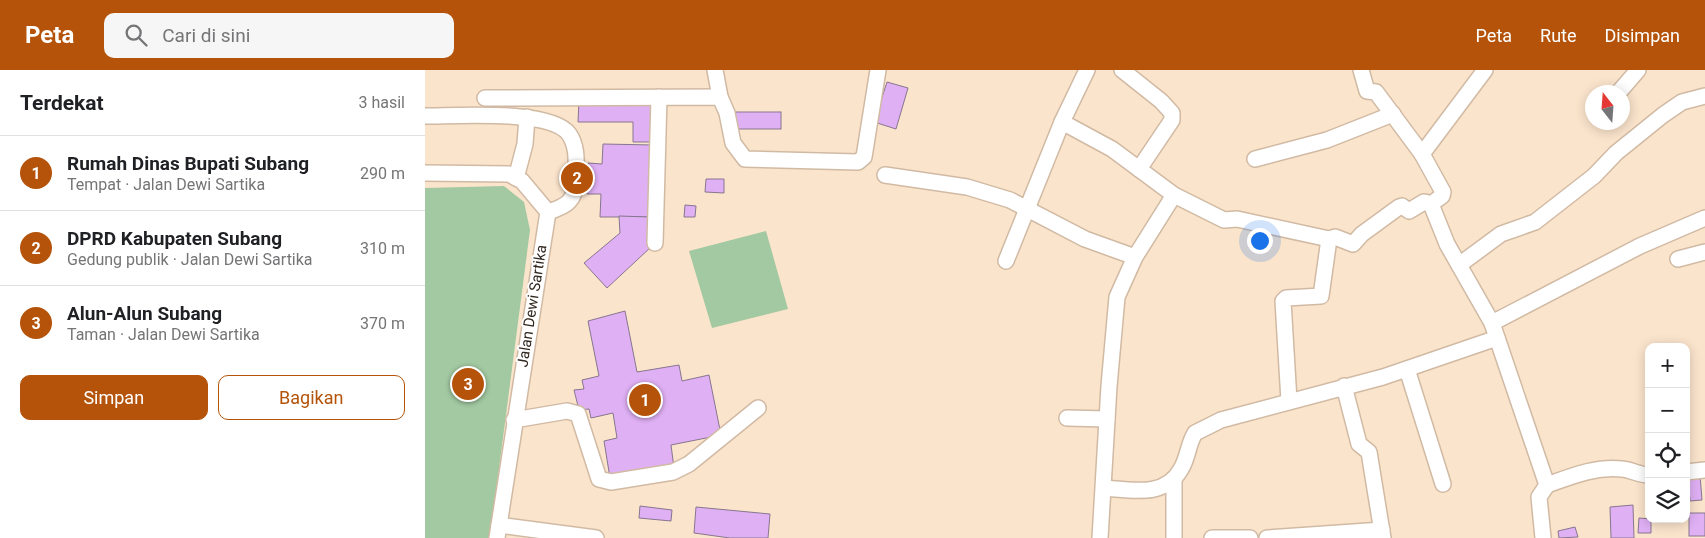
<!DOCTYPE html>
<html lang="id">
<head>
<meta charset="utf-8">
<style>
  body { margin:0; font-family:Roboto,sans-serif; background:#f6f6f6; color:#202124 }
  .controls { position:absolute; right:15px; bottom:15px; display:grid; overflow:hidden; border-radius:10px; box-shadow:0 2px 12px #0003 }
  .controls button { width:45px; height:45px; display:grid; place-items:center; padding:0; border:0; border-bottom:1px solid #e0e0e0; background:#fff; color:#202124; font:25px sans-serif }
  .compass { position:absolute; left:1160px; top:15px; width:45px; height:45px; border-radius:50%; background:#fff; box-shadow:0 2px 12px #0003; rotate:343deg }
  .you { position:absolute; left:834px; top:170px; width:18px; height:18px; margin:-12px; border:4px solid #fff; border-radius:50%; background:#1a73e8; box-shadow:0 0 0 8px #1a73e833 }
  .badge { display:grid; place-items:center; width:32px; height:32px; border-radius:50%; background:#b45309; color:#fff; font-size:16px; font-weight:700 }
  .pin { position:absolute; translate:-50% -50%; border:2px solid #fff; box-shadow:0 1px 5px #0006 }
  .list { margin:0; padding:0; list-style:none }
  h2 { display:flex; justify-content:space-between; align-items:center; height:65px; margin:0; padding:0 20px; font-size:21px }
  h2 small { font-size:16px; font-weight:400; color:#757577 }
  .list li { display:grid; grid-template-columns:32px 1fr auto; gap:15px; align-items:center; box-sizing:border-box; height:75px; padding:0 20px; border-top:1px solid #e0e0e0 }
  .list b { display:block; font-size:19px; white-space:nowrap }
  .list p { margin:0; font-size:16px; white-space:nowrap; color:#757577 }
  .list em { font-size:16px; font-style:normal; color:#757577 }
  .actions { display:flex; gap:10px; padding:15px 20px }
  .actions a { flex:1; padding:11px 0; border:1px solid #b45309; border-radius:10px; text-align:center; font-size:18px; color:#b45309 }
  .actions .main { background:#b45309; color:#fff }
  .icon { flex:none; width:28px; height:28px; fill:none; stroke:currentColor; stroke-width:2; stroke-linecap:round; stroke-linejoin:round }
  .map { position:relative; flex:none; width:1280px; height:468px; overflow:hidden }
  header { display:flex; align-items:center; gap:30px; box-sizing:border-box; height:70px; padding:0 25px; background:#b45309; color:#fff }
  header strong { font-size:24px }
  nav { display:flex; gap:28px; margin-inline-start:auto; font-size:18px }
  .search { width:350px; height:45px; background:#f6f6f6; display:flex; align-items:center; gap:12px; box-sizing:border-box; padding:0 18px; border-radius:10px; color:#757577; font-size:19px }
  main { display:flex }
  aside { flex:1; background:#fff }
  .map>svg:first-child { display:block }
</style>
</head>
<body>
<header>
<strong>Peta</strong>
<div class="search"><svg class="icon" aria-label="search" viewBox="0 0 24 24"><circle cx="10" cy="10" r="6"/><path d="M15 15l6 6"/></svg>Cari di sini</div>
<nav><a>Peta</a><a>Rute</a><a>Disimpan</a></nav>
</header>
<main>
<aside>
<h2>Terdekat<small>3 hasil</small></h2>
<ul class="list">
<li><span class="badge">1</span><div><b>Rumah Dinas Bupati Subang</b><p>Tempat · Jalan Dewi Sartika</p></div><em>290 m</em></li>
<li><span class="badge">2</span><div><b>DPRD Kabupaten Subang</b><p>Gedung publik · Jalan Dewi Sartika</p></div><em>310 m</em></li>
<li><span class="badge">3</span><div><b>Alun-Alun Subang</b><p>Taman · Jalan Dewi Sartika</p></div><em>370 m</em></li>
</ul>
<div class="actions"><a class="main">Simpan</a><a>Bagikan</a></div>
</aside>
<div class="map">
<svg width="1280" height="468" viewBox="0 0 1280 468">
  <rect width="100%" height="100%" fill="#fbe4cc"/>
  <g fill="#a2c9a2">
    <polygon points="79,116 99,132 105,160 65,468 0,468 0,118"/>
    <polygon points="341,161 363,239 287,258 264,181"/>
  </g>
  <g fill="#dfb0f4" stroke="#87768e">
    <polygon points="462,12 483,18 471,59 449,52"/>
    <polygon points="154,30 230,30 230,72 208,72 208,52 153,52"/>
    <rect x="307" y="42" width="49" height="17"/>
    <polygon points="178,74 228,75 225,147 175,147 176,124 162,124 163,93 177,94"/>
    <polygon points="281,109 299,109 299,123 280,122"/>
    <polygon points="260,135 271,136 270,147 259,147"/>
    <polygon points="194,146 225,147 226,177 182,218 159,193 195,163"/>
    <polygon points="200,241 212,302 254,295 257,311 284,305 296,365 246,375 249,398 185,408 179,371 192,368 188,343 166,348 164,339 154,340 149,320 159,319 157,310 174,306 163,251"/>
    <polygon points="1275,405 1277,430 1265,431 1263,406"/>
    <polygon points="1208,435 1209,468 1186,468 1185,437"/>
    <polygon points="215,436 247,440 246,451 214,448"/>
    <polygon points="271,437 345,444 343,468 305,468 269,463"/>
    <rect x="1264" y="443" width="16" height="23"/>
    <polygon points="1214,448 1226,449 1226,463 1213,463"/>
    <polygon points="1150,457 1153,467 1134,468 1133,461"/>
  </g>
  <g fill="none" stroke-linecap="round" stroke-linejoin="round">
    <defs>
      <g id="minor">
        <polyline points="290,0 295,27"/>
        <polyline points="697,0 736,31 747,43 747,50 714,99"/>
        <polyline points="936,0 942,21 951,22 997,84 1018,122 1017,126 1006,134 1022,174 1067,253 1122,415 1114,427 1118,468"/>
        <polyline points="1194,22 1213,0"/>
        <polyline points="60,28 295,27 302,43 308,73 320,89 433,92 439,87 453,0"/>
        <path d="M0 46C31 46 126 39 144 64 153 77 151 93 151 108 151 131 142 136 123 142"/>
        <polyline points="637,52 687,79 749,125 799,150 812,149 904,169 910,167 928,174 937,164 974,137 977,136 984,141 999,132 1006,134"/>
        <polyline points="997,84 1060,0"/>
        <polyline points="830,89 902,70 968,44"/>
        <polyline points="0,103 84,104 97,111 123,142 72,468"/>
        <polyline points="460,105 542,117 585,130 660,169 710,187"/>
        <polyline points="91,108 100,74 102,47"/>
        <polyline points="230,173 234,27"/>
        <polyline points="1253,189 1280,182"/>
        <polyline points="581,191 637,52 662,0"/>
        <polyline points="1034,195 1076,164 1110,152 1169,106 1191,83 1238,45 1257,32 1280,26"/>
        <polyline points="1067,253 1215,176 1280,148"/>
        <polyline points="982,299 1018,414"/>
        <polyline points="919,316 934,374 944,382 958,468"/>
        <polyline points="864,331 858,231 861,228 896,226 904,169"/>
        <polyline points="642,348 682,349"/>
        <polyline points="89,350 142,341 153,344 174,409 186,412 248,402 264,394 333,338"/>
        <polyline points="1261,402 1280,400"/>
        <path d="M1122 415C1147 406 1171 396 1197 399 1207 400 1214 405 1224 405"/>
        <path d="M679 418C707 420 740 428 756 399 763 388 763 374 770 363L796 350 958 307 1072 268"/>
        <polyline points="74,455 171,468"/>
        <polyline points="675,468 684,316 692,227 710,187 749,125"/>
        <polyline points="749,468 749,409"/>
        <polyline points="787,468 825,468"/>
        <polyline points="842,468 957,460"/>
      </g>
    </defs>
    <use href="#minor" stroke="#d1baa4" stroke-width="18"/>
    <use href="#minor" stroke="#fff" stroke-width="15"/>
  </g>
  <g text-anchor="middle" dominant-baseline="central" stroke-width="4" stroke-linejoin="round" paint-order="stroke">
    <g font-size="15" fill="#30271e" stroke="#fff">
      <text transform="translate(107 236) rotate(-81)">Jalan Dewi Sartika</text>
    </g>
  </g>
</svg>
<div class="controls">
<button>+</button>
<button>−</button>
<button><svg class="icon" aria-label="locate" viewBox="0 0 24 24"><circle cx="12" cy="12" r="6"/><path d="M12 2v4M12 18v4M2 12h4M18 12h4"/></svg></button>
<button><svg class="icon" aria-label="layers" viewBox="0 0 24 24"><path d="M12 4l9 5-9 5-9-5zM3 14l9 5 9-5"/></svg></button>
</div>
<svg class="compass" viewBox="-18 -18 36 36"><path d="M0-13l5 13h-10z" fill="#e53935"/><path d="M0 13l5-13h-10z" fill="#757577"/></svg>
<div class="you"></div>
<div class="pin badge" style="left:220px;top:330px">1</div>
<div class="pin badge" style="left:152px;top:108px">2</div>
<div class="pin badge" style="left:43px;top:314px">3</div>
</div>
</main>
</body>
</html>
